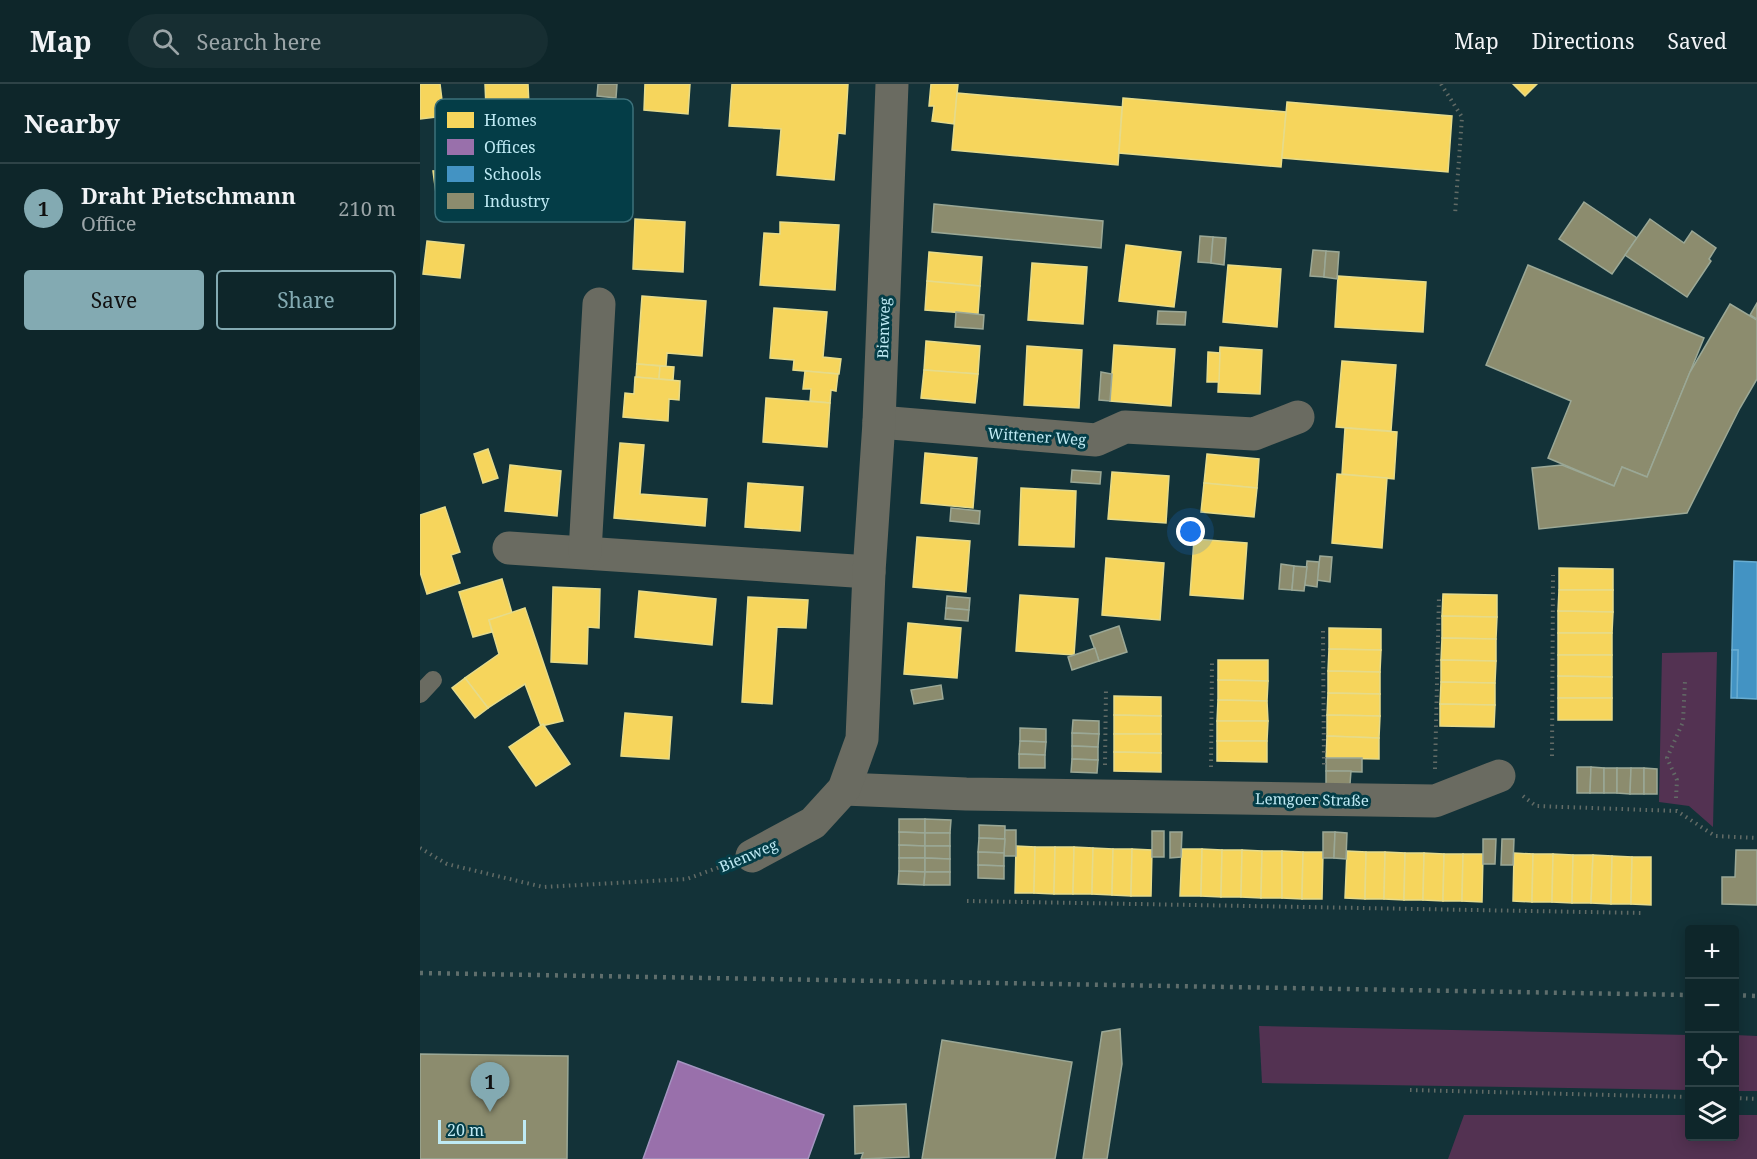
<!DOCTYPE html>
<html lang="en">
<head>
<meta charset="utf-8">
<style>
  body { margin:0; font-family:"Noto Serif",serif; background:#172e32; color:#f1f3f6 }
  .controls { position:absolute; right:18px; bottom:18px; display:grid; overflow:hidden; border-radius:6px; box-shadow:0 3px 15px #0003 }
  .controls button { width:54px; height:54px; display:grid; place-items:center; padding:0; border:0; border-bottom:2px solid #2e4347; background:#0e262a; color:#f1f3f6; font:30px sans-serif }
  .scale { position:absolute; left:18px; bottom:15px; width:88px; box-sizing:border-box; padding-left:6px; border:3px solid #bfeaf4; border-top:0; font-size:16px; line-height:21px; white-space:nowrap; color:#bfeaf4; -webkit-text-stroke:4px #043d47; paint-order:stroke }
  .you { position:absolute; left:771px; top:448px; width:21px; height:21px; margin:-15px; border:4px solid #fff; border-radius:50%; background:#1a73e8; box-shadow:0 0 0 9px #1a73e833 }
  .badge { display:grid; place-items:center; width:39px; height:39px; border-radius:50%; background:#83aab2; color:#111; font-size:20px; font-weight:700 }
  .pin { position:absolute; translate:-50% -50px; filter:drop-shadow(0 2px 3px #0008) }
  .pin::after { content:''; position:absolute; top:32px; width:21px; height:18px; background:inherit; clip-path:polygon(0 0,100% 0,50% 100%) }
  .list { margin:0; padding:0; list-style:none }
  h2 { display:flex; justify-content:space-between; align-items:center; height:78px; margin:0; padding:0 24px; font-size:26px }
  h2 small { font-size:20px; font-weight:400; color:#9ba5a8 }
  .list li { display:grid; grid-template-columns:39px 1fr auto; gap:18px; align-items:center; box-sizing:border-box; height:90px; padding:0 24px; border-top:2px solid #2e4347 }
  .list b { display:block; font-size:22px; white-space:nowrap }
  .list p { margin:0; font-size:20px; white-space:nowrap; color:#9ba5a8 }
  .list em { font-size:20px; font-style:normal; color:#9ba5a8 }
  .actions { display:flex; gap:12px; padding:18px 24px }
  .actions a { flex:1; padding:14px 0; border:2px solid #83aab2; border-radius:6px; text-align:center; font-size:21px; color:#83aab2 }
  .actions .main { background:#83aab2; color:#111 }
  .icon { flex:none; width:33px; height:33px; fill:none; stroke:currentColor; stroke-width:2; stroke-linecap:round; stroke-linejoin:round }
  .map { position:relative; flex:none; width:1337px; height:1075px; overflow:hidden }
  header { display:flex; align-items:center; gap:36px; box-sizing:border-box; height:84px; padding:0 30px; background:#0e262a; border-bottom:2px solid #2e4347 }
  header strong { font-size:28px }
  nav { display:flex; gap:33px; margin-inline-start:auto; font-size:21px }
  .search { width:420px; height:54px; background:#172e32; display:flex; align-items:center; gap:15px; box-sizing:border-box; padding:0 21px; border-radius:33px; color:#9ba5a8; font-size:22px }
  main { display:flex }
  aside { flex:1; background:#0e262a }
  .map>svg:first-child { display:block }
</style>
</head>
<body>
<header>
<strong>Map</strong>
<div class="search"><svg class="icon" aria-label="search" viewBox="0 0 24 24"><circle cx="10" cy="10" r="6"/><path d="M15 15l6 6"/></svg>Search here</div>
<nav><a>Map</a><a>Directions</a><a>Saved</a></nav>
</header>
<main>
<aside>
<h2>Nearby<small></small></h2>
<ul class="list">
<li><span class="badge">1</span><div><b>Draht Pietschmann</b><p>Office</p></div><em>210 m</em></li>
</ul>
<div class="actions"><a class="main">Save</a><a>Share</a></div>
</aside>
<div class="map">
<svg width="1337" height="1075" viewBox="0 0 1337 1075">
  <rect width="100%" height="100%" fill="#133238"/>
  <g fill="#533252">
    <polygon points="1297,568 1293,743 1269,722 1239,718 1242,569"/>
    <polygon points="839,942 1269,951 1269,1006 842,999"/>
    <polygon points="1315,951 1337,952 1337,1007 1315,1007"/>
    <polygon points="1044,1031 1269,1031 1270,1052 1314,1052 1315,1031 1337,1031 1337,1075 1028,1075"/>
  </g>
  <g fill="#f6d55c" stroke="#e6db8a" stroke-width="1.5">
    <polygon points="0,0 20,0 24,32 0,35"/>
    <polygon points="65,0 108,0 109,22 66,24"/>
    <polygon points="225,0 270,0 268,30 224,26"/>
    <polygon points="312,0 428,0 425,50 418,49 414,96 357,91 361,45 309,42"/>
    <polygon points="511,0 538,0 534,40 512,37 514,22 509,22"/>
    <polygon points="1093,0 1117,0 1105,12"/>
    <polygon points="537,9 702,23 698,81 532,66"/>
    <polygon points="703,14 866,28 861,83 699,69"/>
    <polygon points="867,18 1032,32 1028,88 862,74"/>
    <polygon points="42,85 45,114 17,117 13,87"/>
    <polygon points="215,135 265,138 263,188 213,185"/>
    <polygon points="360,138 419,141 415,206 340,201 344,149 360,150"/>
    <polygon points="7,157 44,161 40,194 3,190"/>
    <polygon points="706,161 761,168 754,223 699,217"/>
    <polygon points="509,168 562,173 560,202 507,197"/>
    <polygon points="612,179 667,183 663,240 608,236"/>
    <polygon points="808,181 861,185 857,243 803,238"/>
    <polygon points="918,192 1006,198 1003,248 915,243"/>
    <polygon points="507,197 560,202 558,230 505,226"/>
    <polygon points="222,212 286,217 282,272 247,269 246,282 217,280"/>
    <polygon points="354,224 407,228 403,273 421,275 419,290 373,286 374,276 350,274"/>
    <polygon points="506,257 560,262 558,290 504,286"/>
    <polygon points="694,261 755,265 751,322 690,317"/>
    <polygon points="607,262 662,266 659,324 604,321"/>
    <polygon points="800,263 842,266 840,310 798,308"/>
    <polygon points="788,268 800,269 799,298 787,298"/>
    <polygon points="922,277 976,281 971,347 916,343"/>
    <polygon points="217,280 240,282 239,295 216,293"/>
    <polygon points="240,282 254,283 253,296 239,295"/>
    <polygon points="504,286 558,290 555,319 501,314"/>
    <polygon points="385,287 418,290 416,307 411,306 410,319 390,317 391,305 383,305"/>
    <polygon points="215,293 260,297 259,316 249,315 248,337 203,333 205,309 214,310"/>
    <polygon points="346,314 410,319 407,363 343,358"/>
    <polygon points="925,344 977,348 974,395 922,390"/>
    <polygon points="200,359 224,361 220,410 287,415 285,442 194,434"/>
    <polygon points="68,365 78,394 63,399 54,370"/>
    <polygon points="505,369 557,374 553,424 501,419"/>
    <polygon points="787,370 839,375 837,404 784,399"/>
    <polygon points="90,381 141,387 137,432 85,427"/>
    <polygon points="692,388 749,392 746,439 688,435"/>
    <polygon points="917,390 967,394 962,464 912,459"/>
    <polygon points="328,399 383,403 380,447 325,443"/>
    <polygon points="784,399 837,404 834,433 781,428"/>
    <polygon points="601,404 656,407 654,463 599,461"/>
    <polygon points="25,423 40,468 31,471 40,499 7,510 0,488 0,431"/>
    <polygon points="497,453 550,457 546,508 493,503"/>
    <polygon points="774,455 827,459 823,515 770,511"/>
    <polygon points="686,474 744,479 740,536 682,531"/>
    <polygon points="1139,484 1193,485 1193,506 1139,506"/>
    <polygon points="82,495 92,529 69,536 72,548 53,553 39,508"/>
    <polygon points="133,503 180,505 179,544 168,543 167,580 131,578"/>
    <polygon points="1139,506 1193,506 1193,528 1138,527"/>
    <polygon points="219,507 296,515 292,561 215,553"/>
    <polygon points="1023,510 1077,511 1077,533 1022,532"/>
    <polygon points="600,511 658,515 654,571 596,567"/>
    <polygon points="328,513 388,516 386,544 357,543 352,620 322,618"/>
    <polygon points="105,524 143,637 121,642 105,600 68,624 45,594 79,570 69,536"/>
    <polygon points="1138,527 1193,528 1192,549 1138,549"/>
    <polygon points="1022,532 1077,533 1076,555 1022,554"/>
    <polygon points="488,539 541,544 537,594 484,590"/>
    <polygon points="909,544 961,545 961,566 909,565"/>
    <rect x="1138" y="549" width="54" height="22"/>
    <polygon points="1022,554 1076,555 1076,577 1021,576"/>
    <polygon points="909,565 961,566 960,588 908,587"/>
    <polygon points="1138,571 1192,571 1192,593 1138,592"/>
    <polygon points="798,576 848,576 848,597 798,596"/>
    <polygon points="1021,576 1076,577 1075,599 1021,598"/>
    <polygon points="908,587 960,588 960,610 908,609"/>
    <polygon points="1138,592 1192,593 1192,614 1138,614"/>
    <polygon points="45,594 68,624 55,634 32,604"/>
    <polygon points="798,596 848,597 847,617 798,616"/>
    <polygon points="1021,598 1075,599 1075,621 1020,620"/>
    <polygon points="908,609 960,610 960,632 907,631"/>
    <polygon points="694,612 741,613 741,632 694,631"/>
    <rect x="1138" y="614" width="54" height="22"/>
    <polygon points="798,616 847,617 848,637 797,637"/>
    <polygon points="1020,620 1075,621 1074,643 1020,642"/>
    <polygon points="205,629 252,633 249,675 201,672"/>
    <polygon points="694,631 741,632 741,650 694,650"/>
    <polygon points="907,631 960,632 959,654 907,652"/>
    <polygon points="797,637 848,637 847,657 797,657"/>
    <polygon points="123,640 150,680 116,702 89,663"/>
    <polygon points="694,650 741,650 741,669 694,668"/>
    <polygon points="907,652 959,654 959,675 906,674"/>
    <polygon points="797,657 847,657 847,678 797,677"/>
    <polygon points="694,668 741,669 741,688 694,687"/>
    <polygon points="596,762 615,763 614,809 595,809"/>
    <polygon points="615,763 635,763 634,810 614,809"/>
    <polygon points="635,763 654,763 653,810 634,810"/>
    <polygon points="654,763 673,764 672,810 653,810"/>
    <polygon points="673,764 693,765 692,811 672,810"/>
    <polygon points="693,765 712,765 711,812 692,811"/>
    <polygon points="712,765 732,766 731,812 711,812"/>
    <polygon points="762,765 782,765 781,812 760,812"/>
    <polygon points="782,765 802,766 801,813 781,812"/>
    <polygon points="802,766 822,766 821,813 801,813"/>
    <polygon points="822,766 842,767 841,814 821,813"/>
    <polygon points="842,767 862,767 862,814 841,814"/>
    <polygon points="862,767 883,768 882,815 862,814"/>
    <polygon points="927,767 946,768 945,815 925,814"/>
    <polygon points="883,768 903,768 902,815 882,815"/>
    <polygon points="946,768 965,768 964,815 945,815"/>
    <polygon points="965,768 985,769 984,816 964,815"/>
    <polygon points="985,769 1004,769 1003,816 984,816"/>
    <polygon points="1004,769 1024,770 1023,817 1003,816"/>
    <polygon points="1094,769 1113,770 1112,818 1093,817"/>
    <polygon points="1024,770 1043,770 1042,817 1023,817"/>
    <polygon points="1043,770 1063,770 1062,818 1042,817"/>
    <polygon points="1113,770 1133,770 1132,818 1112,818"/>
    <polygon points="1133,770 1153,771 1152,819 1132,818"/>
    <polygon points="1153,771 1173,771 1171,819 1152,819"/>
    <polygon points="1173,771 1192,772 1191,820 1171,819"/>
    <polygon points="1192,772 1212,773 1211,820 1191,820"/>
    <polygon points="1212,773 1231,773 1231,821 1211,820"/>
  </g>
  <polygon fill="#9970ab" stroke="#a495c1" stroke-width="1.5" points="258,977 404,1031 388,1075 223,1075"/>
  <g fill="#4393c3" stroke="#68add2" stroke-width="1.5">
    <polygon points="1314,477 1337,478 1337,615 1317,614 1318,566 1312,566"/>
    <polygon points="1312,566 1318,566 1317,614 1311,614"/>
  </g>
  <g fill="#8c8c6e" stroke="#9ba896" stroke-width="1.5">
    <polygon points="178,0 197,0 196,14 177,12"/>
    <polygon points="1164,118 1217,154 1192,190 1139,155"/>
    <polygon points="514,120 683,137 681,164 512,148"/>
    <polygon points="1230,135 1264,159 1272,147 1296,164 1289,175 1291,177 1267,213 1205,171"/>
    <polygon points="780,152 793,153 791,179 778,178"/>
    <polygon points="793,153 806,154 804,181 791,179"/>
    <polygon points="893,166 906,167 904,193 890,192"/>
    <polygon points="906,167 919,168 917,195 904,193"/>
    <polygon points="1108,181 1284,254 1227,393 1202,383 1194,402 1128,374 1151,317 1066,281"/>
    <polygon points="1337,219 1337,235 1330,231"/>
    <polygon points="1310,220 1337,236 1337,295 1320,324 1267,429 1119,445 1112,384 1142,381 1194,402 1202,383 1227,393 1270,288"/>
    <polygon points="738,227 766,228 765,241 737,240"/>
    <polygon points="536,228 564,231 563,245 535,243"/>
    <polygon points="681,288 692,290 690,317 679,316"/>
    <polygon points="652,386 681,388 680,400 651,398"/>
    <polygon points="531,424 560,427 559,440 530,437"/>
    <polygon points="900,472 912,473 910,498 897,496"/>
    <polygon points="887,477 899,478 897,503 885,501"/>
    <polygon points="861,480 874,482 872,506 859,505"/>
    <polygon points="874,482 887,483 884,507 872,506"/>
    <polygon points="527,512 550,514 549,526 526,524"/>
    <polygon points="526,524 549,526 548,537 525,535"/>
    <polygon points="699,542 707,568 679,577 670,552"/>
    <polygon points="675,564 679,577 652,586 648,573"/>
    <polygon points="521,601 523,615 494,620 491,606"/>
    <polygon points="653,636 679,637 679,650 652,649"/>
    <polygon points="600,644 626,645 626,658 600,657"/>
    <polygon points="652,649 679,650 678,663 652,662"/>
    <polygon points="600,657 626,658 625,671 599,670"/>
    <polygon points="652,662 678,663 678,676 652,675"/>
    <polygon points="599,670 625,671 625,684 599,684"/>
    <polygon points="906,674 942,674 942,688 906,687"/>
    <polygon points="652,675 678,676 677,689 651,688"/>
    <polygon points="1157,683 1171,683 1170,709 1157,709"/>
    <polygon points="1171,683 1184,684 1184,709 1170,709"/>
    <rect x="1184" y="684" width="13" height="25"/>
    <polygon points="1197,684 1211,684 1210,710 1197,709"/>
    <polygon points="1211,684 1224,684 1224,710 1210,710"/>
    <polygon points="1224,684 1237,685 1237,710 1224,710"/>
    <polygon points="906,687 931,687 930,700 906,700"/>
    <polygon points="479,735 505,735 505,749 479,748"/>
    <polygon points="505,735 531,736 530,749 505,749"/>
    <polygon points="559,741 585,742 585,755 559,754"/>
    <polygon points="585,746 596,746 596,772 584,772"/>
    <rect x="732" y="747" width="12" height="26"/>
    <polygon points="479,748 505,749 505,762 479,761"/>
    <polygon points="750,748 762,748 761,773 750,774"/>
    <polygon points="903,748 915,748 914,774 903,774"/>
    <polygon points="915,748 927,749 926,775 914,774"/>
    <rect x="505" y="749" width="25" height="13"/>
    <polygon points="559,754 585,755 584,769 558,768"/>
    <polygon points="1063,755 1076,755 1075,780 1063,780"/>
    <polygon points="1082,755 1094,755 1093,781 1081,781"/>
    <polygon points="479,761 505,762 505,774 479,774"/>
    <polygon points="505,762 530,762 530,775 505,774"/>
    <polygon points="1316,766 1337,766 1337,821 1302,820 1302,793 1315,793"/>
    <polygon points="558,768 584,769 584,782 558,781"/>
    <polygon points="479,774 505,774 505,788 479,787"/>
    <polygon points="505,774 530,775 530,788 505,788"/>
    <polygon points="558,781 584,782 584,795 558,794"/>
    <polygon points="479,787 505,788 504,801 478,800"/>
    <polygon points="505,788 530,788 530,801 504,801"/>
    <polygon points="700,945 702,980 687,1075 663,1075 682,948"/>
    <polygon points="522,956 652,978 635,1075 502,1075"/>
    <polygon points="0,970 148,972 147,1075 0,1075"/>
    <polygon points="486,1020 489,1073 441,1075 443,1069 435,1070 434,1022"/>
  </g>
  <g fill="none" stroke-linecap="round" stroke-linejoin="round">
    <g stroke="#626b66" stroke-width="4" stroke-dasharray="1.5 4.5" stroke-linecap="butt">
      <polyline points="1021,0 1042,33 1035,131"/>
      <polyline points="903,547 904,685"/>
      <polyline points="1132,672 1133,491"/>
      <polyline points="685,681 686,604"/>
      <polyline points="791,683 792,578"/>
      <polyline points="1015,685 1019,512"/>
      <polyline points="1103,712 1116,722 1257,727 1295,752 1337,754"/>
      <polyline points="1256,714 1257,696 1247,674 1263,638 1265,597"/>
      <polyline points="0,764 27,780 123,803 267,795 305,781"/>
      <polyline points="547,817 1222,829"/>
      <polyline points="990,1006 1270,1013"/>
      <polyline points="1314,1014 1337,1015"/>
    </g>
    <polyline stroke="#6a6b61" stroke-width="18" points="0,610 13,596"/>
    <g stroke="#6a6b61" stroke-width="33">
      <polyline points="459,338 676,356 705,343 834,350 878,333"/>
      <polyline points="89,464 449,488"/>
      <polyline points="165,468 179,220"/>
      <polyline points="424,705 546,710 1015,717 1079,692"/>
      <polyline points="332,772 393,739 424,705 442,655 449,488 459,338 472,0"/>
    </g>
    <g stroke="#5f6e6c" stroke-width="4.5" stroke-dasharray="3 6" stroke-linecap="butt">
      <polyline points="0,889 1270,911"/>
      <polyline points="1314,911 1337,912"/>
    </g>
  </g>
  <g text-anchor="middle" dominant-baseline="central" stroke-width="6" stroke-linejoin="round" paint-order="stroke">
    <g font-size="15" fill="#bfeaf4" stroke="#043d47">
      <text transform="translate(463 244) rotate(-88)">Bienweg</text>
      <text transform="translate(617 352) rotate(4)">Wittener Weg</text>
      <text transform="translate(892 715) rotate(1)">Lemgoer Straße</text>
      <text transform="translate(328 771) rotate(-23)">Bienweg</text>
    </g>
  </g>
  <rect x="15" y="15" width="198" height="123" rx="9" fill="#043d47" stroke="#3c717b" stroke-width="1.5"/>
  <rect x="27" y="28" width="27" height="16" fill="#f6d55c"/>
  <rect x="27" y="55" width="27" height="16" fill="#9970ab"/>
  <rect x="27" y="82" width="27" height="16" fill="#4393c3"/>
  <rect x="27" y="109" width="27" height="16" fill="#8c8c6e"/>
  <g font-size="16" fill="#bfeaf4">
    <text x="64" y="42">Homes</text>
    <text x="64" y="69">Offices</text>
    <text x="64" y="96">Schools</text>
    <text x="64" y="123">Industry</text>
  </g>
</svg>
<div class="controls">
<button>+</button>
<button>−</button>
<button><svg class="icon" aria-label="locate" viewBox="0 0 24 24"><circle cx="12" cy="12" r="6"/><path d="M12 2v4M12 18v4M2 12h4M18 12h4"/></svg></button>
<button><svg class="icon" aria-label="layers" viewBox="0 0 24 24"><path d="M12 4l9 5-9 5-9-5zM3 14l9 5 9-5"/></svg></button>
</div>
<div class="scale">20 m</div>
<div class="you"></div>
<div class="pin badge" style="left:70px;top:1028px">1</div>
</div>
</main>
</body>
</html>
